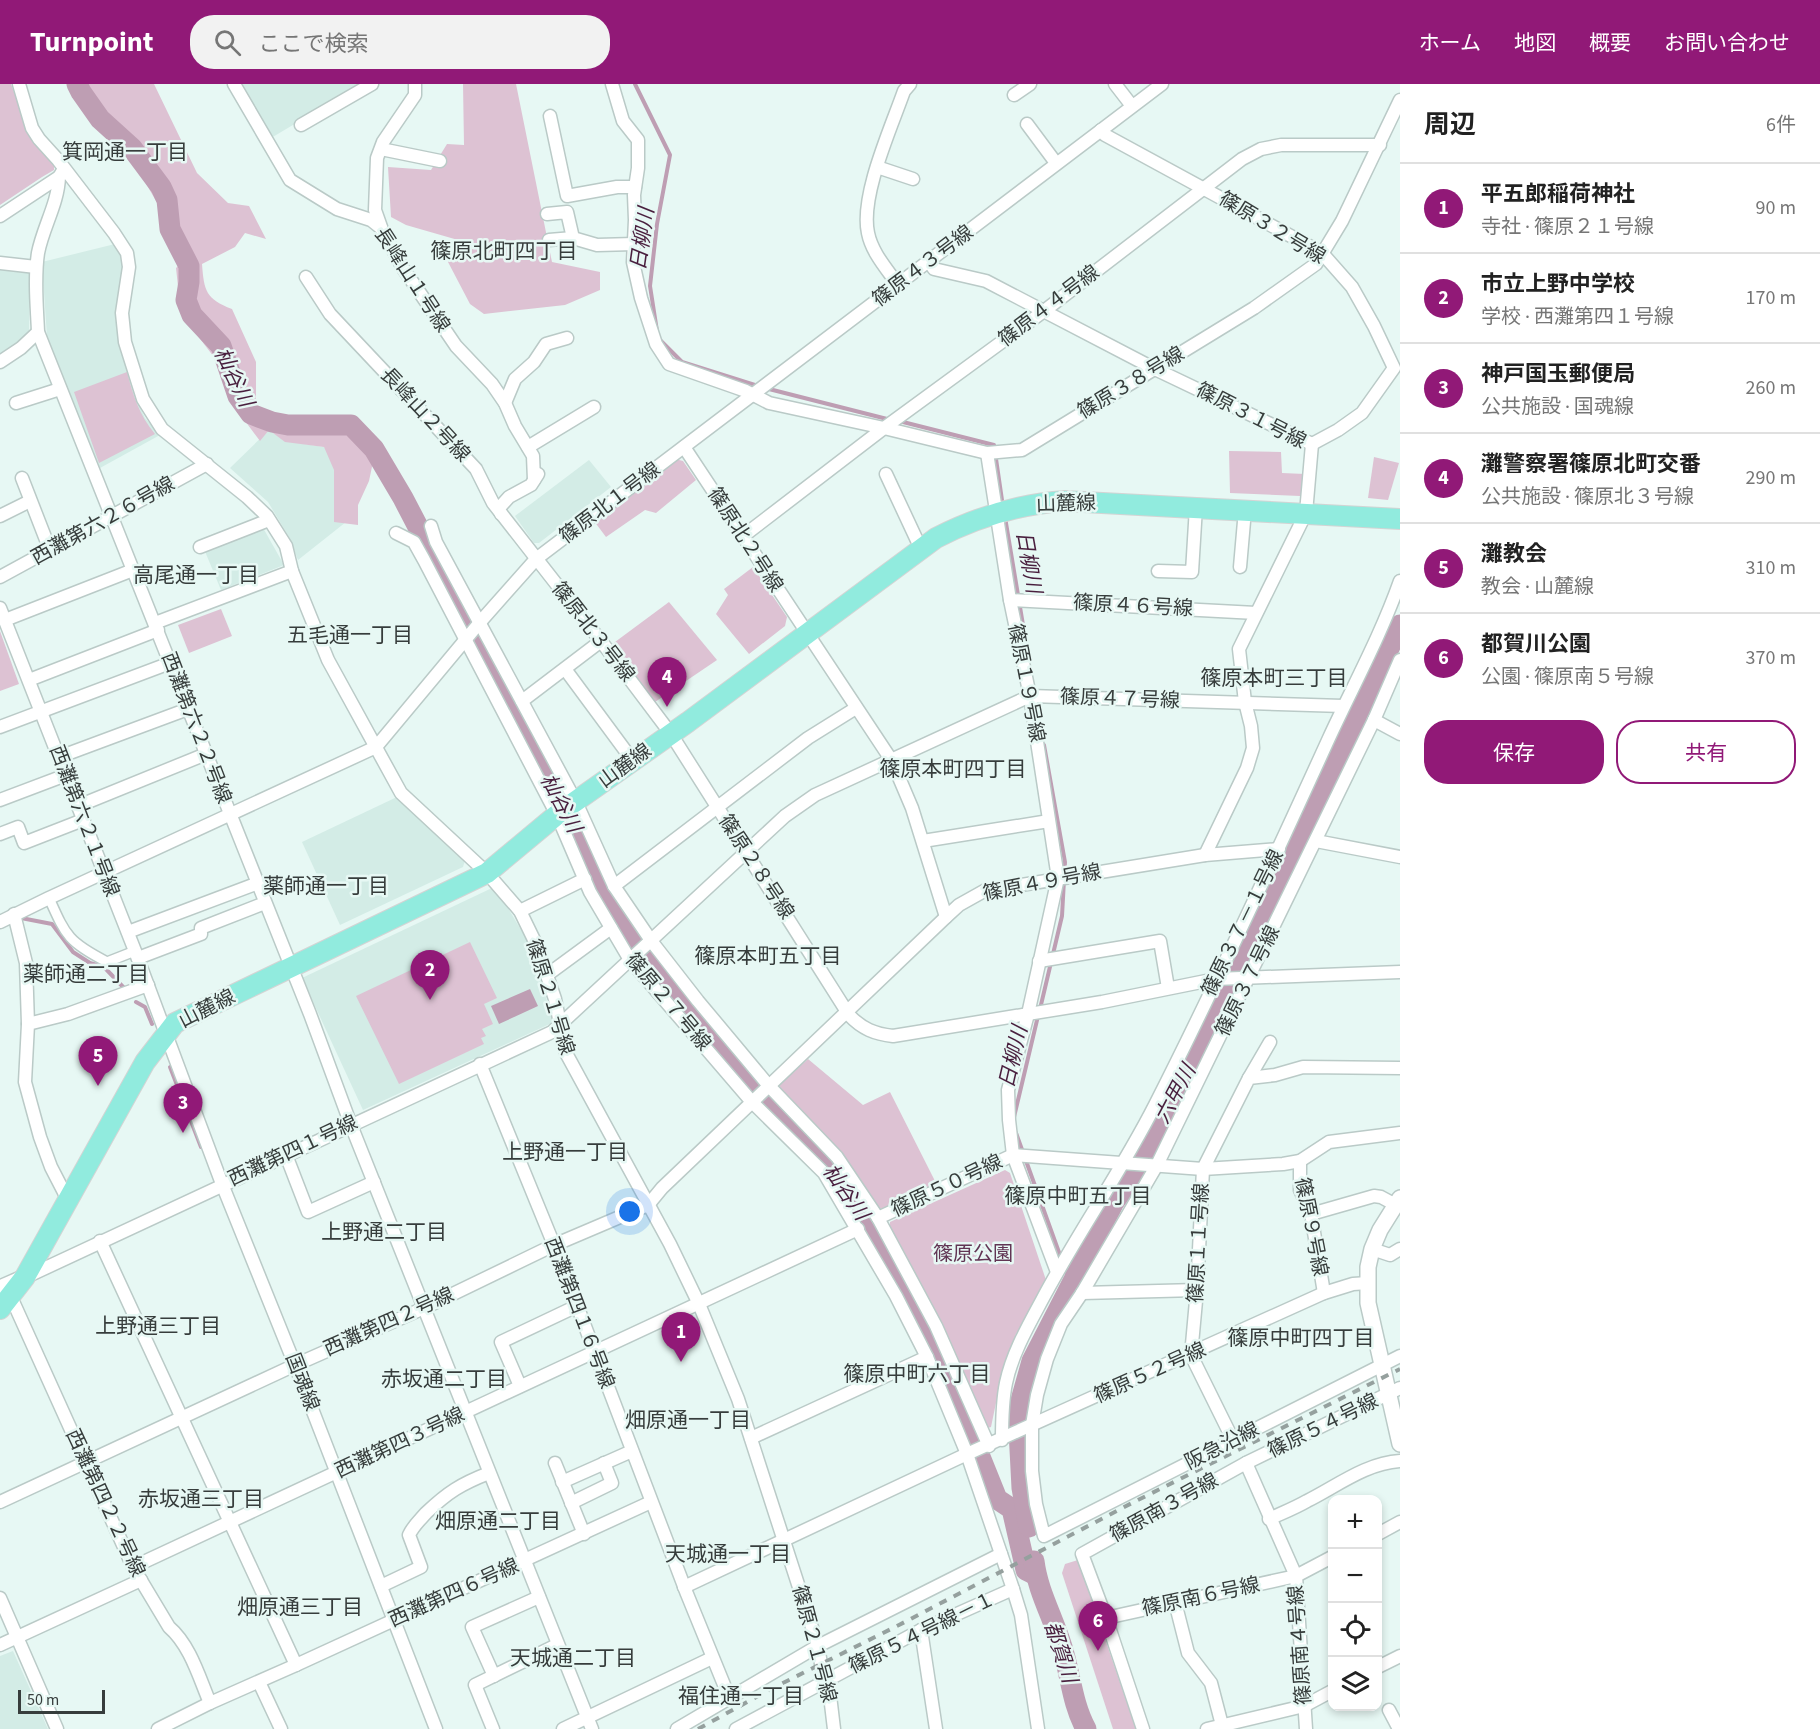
<!DOCTYPE html>
<html lang="ja">
<head>
<meta charset="utf-8">
<style>
  body { margin:0; font-family:"Source Sans 3","Noto Sans JP",sans-serif; background:#f2f2f2; color:#222 }
  .controls { position:absolute; right:18px; bottom:18px; display:grid; overflow:hidden; border-radius:12px; box-shadow:0 3px 9px #0003 }
  .controls button { width:54px; height:54px; display:grid; place-items:center; padding:0; border:0; border-bottom:2px solid #e0e0e0; background:#fff; color:#222; font:30px sans-serif }
  .scale { position:absolute; left:18px; bottom:15px; width:87px; box-sizing:border-box; padding-left:6px; border:3px solid #373d3c; border-top:0; font-size:16px; line-height:21px; white-space:nowrap; color:#373d3c; -webkit-text-stroke:4px #e7f8f4; paint-order:stroke }
  .you { position:absolute; left:630px; top:1128px; width:21px; height:21px; margin:-15px; border:4px solid #fff; border-radius:50%; background:#1a73e8; box-shadow:0 0 0 9px #1a73e833 }
  .badge { display:grid; place-items:center; width:39px; height:39px; border-radius:50%; background:#911977; color:#fff; font-size:20px; font-weight:700 }
  .pin { position:absolute; translate:-50% -50px; filter:drop-shadow(0 2px 3px #0008) }
  .pin::after { content:''; position:absolute; top:32px; width:21px; height:18px; background:inherit; clip-path:polygon(0 0,100% 0,50% 100%) }
  .list { margin:0; padding:0; list-style:none }
  h2 { display:flex; justify-content:space-between; align-items:center; height:78px; margin:0; padding:0 24px; font-size:26px }
  h2 small { font-size:20px; font-weight:400; color:#767676 }
  .list li { display:grid; grid-template-columns:39px 1fr auto; gap:18px; align-items:center; box-sizing:border-box; height:90px; padding:0 24px; border-top:2px solid #e0e0e0 }
  .list b { display:block; font-size:22px; white-space:nowrap }
  .list p { margin:0; font-size:20px; white-space:nowrap; color:#767676 }
  .list em { font-size:20px; font-style:normal; color:#767676 }
  .actions { display:flex; gap:12px; padding:18px 24px }
  .actions a { flex:1; padding:14px 0; border:2px solid #911977; border-radius:24px; text-align:center; font-size:21px; color:#911977 }
  .actions .main { background:#911977; color:#fff }
  .icon { flex:none; width:33px; height:33px; fill:none; stroke:currentColor; stroke-width:2; stroke-linecap:round; stroke-linejoin:round }
  .map { position:relative; flex:none; width:1400px; height:1645px; overflow:hidden }
  header { display:flex; align-items:center; gap:36px; box-sizing:border-box; height:84px; padding:0 30px; background:#911977; color:#fff }
  header strong { font-size:28px }
  nav { display:flex; gap:33px; margin-inline-start:auto; font-size:21px }
  .search { width:420px; height:54px; background:#f2f2f2; display:flex; align-items:center; gap:15px; box-sizing:border-box; padding:0 21px; border-radius:24px; color:#767676; font-size:22px }
  main { display:flex }
  aside { flex:1; background:#fff }
  .map>svg:first-child { display:block }
</style>
</head>
<body>
<header>
<strong>Turnpoint</strong>
<div class="search"><svg class="icon" aria-label="search" viewBox="0 0 24 24"><circle cx="10" cy="10" r="6"/><path d="M15 15l6 6"/></svg>ここで検索</div>
<nav><a>ホーム</a><a>地図</a><a>概要</a><a>お問い合わせ</a></nav>
</header>
<main>
<div class="map">
<svg width="1400" height="1645" viewBox="0 0 1400 1645">
  <rect width="100%" height="100%" fill="#e7f8f4"/>
  <g fill="#d3ece6">
    <polygon points="239,0 362,0 271,54"/>
    <polygon points="115,160 123,173 124,183 116,236 120,259 138,319 145,334 160,351 100,384 47,253 42,178"/>
    <polygon points="0,183 30,186 29,249 17,263 0,274"/>
    <polygon points="269,346 285,357 324,363 345,390 346,438 298,476 289,453 268,418 230,384"/>
    <polygon points="589,376 611,403 539,459 534,459 515,432"/>
    <polygon points="262,442 284,481 221,506 204,465"/>
    <polygon points="397,713 465,776 463,783 340,841 302,758"/>
    <polygon points="492,804 502,814 527,856 554,938 363,1026 302,894"/>
    <polygon points="13,1567 48,1645 0,1645 0,1572"/>
  </g>
  <g fill="#ddc2d3">
    <polygon points="0,0 11,0 25,38 54,80 54,86 42,93 0,121"/>
    <path d="M73 0H154L197 89 228 119 249 122 266 155 245 149 235 163 202 180C204 207 206 215 232 225L256 278V326L261 341 285 346 307 334H339L357 347 373 378 369 397 358 421V441L334 438V386L324 363 285 358 269 346 260 357 228 314 217 277 181 230 176 184 189 171 181 153H177L134 79 92 37 79 18Z"/>
    <polygon points="463,0 516,0 552,178 600,188 600,206 565,221 484,230 470,220 448,178 458,156 406,141 391,133 388,83 431,86 447,60 464,61"/>
    <path d="M127 288C133 311 139 331 155 350L99 379 74 308Z"/>
    <polygon points="1229,367 1281,368 1282,389 1305,390 1306,396 1300,412 1230,409"/>
    <polygon points="1374,373 1399,379 1388,416 1368,414"/>
    <polygon points="675,375 683,377 696,396 656,429 645,426 606,453 594,437"/>
    <polygon points="753,483 787,533 785,542 749,570 716,530 728,511 724,505"/>
    <polygon points="669,518 717,576 655,618 611,561"/>
    <polygon points="221,525 232,552 189,569 178,541"/>
    <polygon points="0,547 19,600 0,607"/>
    <polygon points="470,858 497,914 484,920 493,940 482,945 486,952 481,954 484,960 399,1000 356,912"/>
    <polygon points="808,975 863,1021 890,1008 936,1099 881,1125 877,1123 780,1007 780,1000"/>
    <polygon points="1005,1086 1010,1089 1046,1196 1044,1202 1016,1250 1003,1285 991,1343 988,1344 985,1342 890,1144 890,1138"/>
    <polygon points="1078,1476 1136,1645 1113,1645 1062,1489 1065,1480"/>
  </g>
  <polygon fill="#be9eb3" points="530,905 538,922 499,940 491,922"/>
  <g fill="none" stroke-linecap="round" stroke-linejoin="round">
    <g stroke="#be9eb3" stroke-width="4">
      <polyline points="635,0 670,71 657,140 650,202 657,247"/>
      <polyline points="659,255 682,278 758,302"/>
      <polyline points="765,304 891,336"/>
      <polyline points="899,337 994,361 1003,423"/>
      <polyline points="1005,433 1029,577"/>
      <polyline points="21,834 52,840 73,868 90,879 104,883 125,905"/>
      <polyline points="136,918 145,923 152,940"/>
      <polyline points="1040,925 1062,832 1065,778 1044,661"/>
      <polyline points="170,983 201,1063"/>
      <polyline points="1014,1033 1038,932"/>
      <polyline points="1016,1049 1061,1174"/>
      <polyline points="1065,1184 1071,1202"/>
    </g>
    <g stroke="#be9eb3" stroke-width="21">
      <polyline points="77,0 81,8 100,35 132,64 161,103 167,116 170,145 189,182 189,198 186,216 192,231 221,262 238,312 251,330 272,338 288,341 351,341 374,365 403,414 572,739 596,793 632,855 685,925 750,1001 838,1091 860,1124 945,1286 997,1415 1012,1425 1026,1486 1036,1491"/>
      <polyline points="1029,1443 1022,1404 1018,1327 1032,1277 1114,1118 1133,1092 1194,975 1400,541"/>
      <path d="M1034 1477C1038 1510 1056 1538 1064 1570 1071 1595 1073 1621 1086 1645"/>
    </g>
    <defs>
      <path id="pedestrian" d="M49 814C66 852 68 858 107 878L135 867"/>
      <g id="minor">
        <polyline points="19,0 32,44 39,55 58,76 114,149 127,169 129,183 122,229 125,258 143,315 162,345 247,413 267,432 286,462 292,487 328,576 401,709 487,789 520,827 537,862 555,915 566,969 670,1160 699,1220 738,1315 818,1562 821,1580 828,1595 834,1645"/>
        <polyline points="234,0 290,96 337,125 371,136 381,144 403,184 456,262 492,300 505,319 515,342 533,372 534,396"/>
        <polyline points="612,0 623,37 638,56 638,84 634,111 635,136 633,178 641,214 656,260 669,280 746,307 769,319 884,344 987,369 1022,366 1254,224 1316,180 1342,137 1400,16"/>
        <polyline points="1115,0 1132,22"/>
        <polyline points="1014,11 1030,0"/>
        <polyline points="550,32 567,112 617,103 635,103"/>
        <polyline points="1027,40 1056,79"/>
        <polyline points="301,41 372,0"/>
        <polyline points="1101,46 1105,51 1322,169 1352,203 1374,242 1394,284 1362,329 1338,346 1312,360"/>
        <polyline points="381,65 440,77"/>
        <polyline points="877,83 913,95"/>
        <path d="M59 93C58 120 43 143 38 169 34 195 37 223 38 248L310 930 351 1041 592 1645"/>
        <polyline points="547,130 567,128 573,154 597,161 634,160"/>
        <polyline points="0,132 59,93 62,88"/>
        <polyline points="381,143 375,126 377,74 383,58 415,11 415,0"/>
        <polyline points="549,156 573,154"/>
        <polyline points="929,178 934,185 986,197 1155,285 1312,360"/>
        <polyline points="0,179 36,183"/>
        <path d="M306 193 330 230 476 385 493 419 604 561 671 650 849 931C862 945 875 950 893 952L1102 918 1216 895 1400 888"/>
        <path d="M898 201C887 185 872 169 868 149 860 112 891 44 904 7L910 0"/>
        <polyline points="0,278 21,264 38,248"/>
        <polyline points="16,319 60,305"/>
        <polyline points="505,319 515,295 534,278 546,260 567,254"/>
        <polyline points="528,363 594,323"/>
        <polyline points="684,363 892,677 912,724 946,833"/>
        <polyline points="987,369 1010,516 1030,612 1058,794 1028,930 1008,1006 1009,1036 1013,1071 1057,1188"/>
        <polyline points="886,390 921,465"/>
        <polyline points="22,394 50,466"/>
        <polyline points="501,430 499,424 509,413 531,401 538,390"/>
        <polyline points="0,432 30,417"/>
        <polyline points="431,442 436,458 576,718 614,802 652,858 698,917 769,1002 837,1073 878,1134 936,1242 989,1362"/>
        <polyline points="396,449 414,458 424,476 557,731 590,808 630,876 752,1018 824,1089 896,1212 927,1273 967,1370 1013,1505 1021,1531 1038,1645"/>
        <polyline points="742,453 884,344 1044,227 1242,75 1261,65 1281,61 1380,61"/>
        <polyline points="200,463 269,436"/>
        <polyline points="1240,483 1245,426"/>
        <polyline points="1158,487 1192,488 1196,423"/>
        <polyline points="0,493 207,380"/>
        <polyline points="1010,516 1256,529"/>
        <polyline points="0,524 135,867 222,1100 295,1281 436,1645"/>
        <polyline points="5,536 133,486"/>
        <polyline points="155,539 292,487"/>
        <polyline points="1400,576 1374,636 1157,1081 1082,1209 1061,1240 1047,1275 1037,1311 1032,1341 1032,1387 1036,1420 1044,1452 1400,1272"/>
        <polyline points="565,585 633,677"/>
        <polyline points="29,596 158,546"/>
        <polyline points="522,617 601,557"/>
        <polyline points="1374,636 1400,650"/>
        <polyline points="0,643 170,579"/>
        <polyline points="59,673 188,625"/>
        <polyline points="0,716 66,691"/>
        <polyline points="78,722 206,670"/>
        <polyline points="0,750 18,743 24,759 83,736"/>
        <polyline points="923,757 1049,737"/>
        <polyline points="1316,757 1400,773"/>
        <polyline points="1205,771 1247,684 1253,664 1251,642 1245,618 1239,565 1306,429 1312,360"/>
        <polyline points="614,802 808,654 856,624"/>
        <polyline points="520,827 585,795"/>
        <polyline points="14,830 26,879 28,940"/>
        <polyline points="0,838 49,814 376,663 481,537 536,475 1162,0"/>
        <polyline points="128,848 258,799"/>
        <polyline points="138,874 201,850 201,844 265,819"/>
        <polyline points="1039,877 1160,857 1168,904"/>
        <polyline points="547,891 611,844"/>
        <polyline points="480,980 554,1161 687,1510 729,1613"/>
        <polyline points="1249,994 1270,958"/>
        <polyline points="286,1071 308,1128 374,1098"/>
        <polyline points="1300,1077 1300,1106 1311,1130 1324,1209"/>
        <polyline points="68,1116 51,1083 40,1053 25,998 28,940 68,930 148,901"/>
        <polyline points="1311,1130 1374,1112 1381,1113 1394,1120"/>
        <polyline points="878,1134 1013,1071 1203,1085 1283,1080 1300,1077 1329,1058 1400,1049"/>
        <polyline points="100,1157 296,1581"/>
        <polyline points="1372,1165 1390,1171 1400,1165"/>
        <polyline points="26,1193 552,948 785,732 815,711 1030,612 1343,622"/>
        <polyline points="1082,1209 1197,1206"/>
        <path d="M11 1213 133 1483 169 1543C190 1561 199 1593 210 1619"/>
        <polyline points="520,1302 501,1258 577,1222"/>
        <polyline points="751,1354 927,1273"/>
        <path d="M1002 1356C1002 1337 1002 1318 1006 1299 1012 1270 1028 1242 1042 1216 1077 1150 1121 1088 1155 1021 1216 901 1273 777 1329 654 1353 602 1381 551 1400 497"/>
        <polyline points="1233,1356 1191,1271 1197,1206 1203,1085 1249,994 1275,991 1303,983 1400,984"/>
        <polyline points="555,1379 584,1450"/>
        <polyline points="1246,1379 1296,1492 1306,1645"/>
        <polyline points="562,1398 632,1367"/>
        <polyline points="0,1418 295,1281 424,1224 554,1161 648,1121 662,1104 946,833 959,821 984,807 1205,771 1279,765"/>
        <polyline points="571,1419 612,1399 604,1379"/>
        <path d="M1269 1435C1282 1429 1295 1424 1307 1417 1337 1402 1366 1379 1400 1377"/>
        <polyline points="1378,1450 1400,1438"/>
        <polyline points="133,1483 858,1145"/>
        <path d="M381 1502 421 1483 409 1451C413 1442 419 1437 426 1429 448 1408 461 1400 489 1389"/>
        <polyline points="684,1503 967,1370 1324,1209 1353,1200 1368,1199"/>
        <polyline points="0,1514 57,1645"/>
        <polyline points="1175,1518 1188,1569 1211,1599 1223,1645"/>
        <polyline points="1106,1534 1296,1492 1332,1473"/>
        <polyline points="921,1546 936,1645"/>
        <polyline points="0,1561 141,1496"/>
        <polyline points="1378,1583 1400,1572"/>
        <polyline points="494,1592 472,1543 539,1513"/>
        <polyline points="259,1598 281,1645"/>
        <polyline points="1389,1626 1399,1645"/>
        <polyline points="158,1645 210,1619 296,1581 651,1418"/>
        <polyline points="493,1645 475,1601 557,1561"/>
        <polyline points="563,1645 712,1574"/>
        <polyline points="677,1645 818,1562 1001,1470"/>
        <polyline points="736,1645 921,1546 1013,1505"/>
        <polyline points="1143,1645 1106,1534 1082,1470 1246,1379 1400,1304"/>
        <polyline points="1207,1645 1304,1622 1332,1607"/>
      </g>
      <g id="tertiary">
        <polyline points="1400,1114 1380,1146 1372,1165 1368,1183 1368,1219 1400,1360"/>
        <polyline points="0,1204 25,1193"/>
      </g>
      <path id="primary" d="M0 1225 25 1193 145 978 175 939 487 789 559 729 688 638 936 454C977 433 1019 420 1065 417L1400 435"/>
    </defs>
    <use href="#pedestrian" stroke="#bacac7" stroke-width="12"/>
    <use href="#minor" stroke="#bacac7" stroke-width="15"/>
    <use href="#tertiary" stroke="#bacac7" stroke-width="18"/>
    <use href="#primary" stroke="#d3d4d4" stroke-width="22"/>
    <use href="#pedestrian" stroke="#fff" stroke-width="9"/>
    <use href="#minor" stroke="#fff" stroke-width="12"/>
    <use href="#tertiary" stroke="#fff" stroke-width="15"/>
    <use href="#primary" stroke="#91ebde" stroke-width="20"/>
    <polyline stroke="#95a09e" stroke-width="4" stroke-dasharray="8 8" stroke-linecap="butt" points="698,1645 769,1606 899,1541 1132,1419 1400,1285"/>
  </g>
  <g text-anchor="middle" dominant-baseline="central" stroke-width="5" stroke-linejoin="round" paint-order="stroke">
    <g font-size="20" fill="#373d3c" stroke="#e7f8f4">
      <text transform="translate(1272 144) rotate(31)">篠原３２号線</text>
      <text transform="translate(923 182) rotate(-37)">篠原４３号線</text>
      <text transform="translate(412 196) rotate(57)">長峰山１号線</text>
      <text transform="translate(1049 222) rotate(-37)">篠原４４号線</text>
      <text transform="translate(1131 299) rotate(-31)">篠原３８号線</text>
      <text transform="translate(425 331) rotate(47)">長峰山２号線</text>
      <text transform="translate(1251 332) rotate(27)">篠原３１号線</text>
      <text transform="translate(610 419) rotate(-37)">篠原北１号線</text>
      <text transform="translate(1066 420) rotate(-2)">山麓線</text>
      <text transform="translate(103 437) rotate(-29)">西灘第六２６号線</text>
      <text transform="translate(745 456) rotate(57)">篠原北２号線</text>
      <text transform="translate(1133 522) rotate(3)">篠原４６号線</text>
      <text transform="translate(593 548) rotate(52)">篠原北３号線</text>
      <text transform="translate(1026 599) rotate(79)">篠原１９号線</text>
      <text transform="translate(1120 615) rotate(2)">篠原４７号線</text>
      <text transform="translate(196 644) rotate(69)">西灘第六２２号線</text>
      <text transform="translate(625 682) rotate(-36)">山麓線</text>
      <text transform="translate(84 737) rotate(69)">西灘第六２１号線</text>
      <text transform="translate(756 783) rotate(57)">篠原２８号線</text>
      <text transform="translate(1042 799) rotate(-11)">篠原４９号線</text>
      <text transform="translate(1243 839) rotate(-64)">篠原３７－１号線</text>
      <text transform="translate(1248 897) rotate(-64)">篠原３７号線</text>
      <text transform="translate(550 913) rotate(73)">篠原２１号線</text>
      <text transform="translate(668 918) rotate(50)">篠原２７号線</text>
      <text transform="translate(207 925) rotate(-27)">山麓線</text>
      <text transform="translate(293 1067) rotate(-25)">西灘第四１号線</text>
      <text transform="translate(947 1102) rotate(-25)">篠原５０号線</text>
      <text transform="translate(1311 1143) rotate(79)">篠原９号線</text>
      <text transform="translate(1199 1159) rotate(-87)">篠原１１号線</text>
      <text transform="translate(579 1229) rotate(69)">西灘第四１６号線</text>
      <text transform="translate(389 1238) rotate(-24)">西灘第四２号線</text>
      <text transform="translate(1150 1289) rotate(-24)">篠原５２号線</text>
      <text transform="translate(302 1298) rotate(69)">国魂線</text>
      <text transform="translate(1323 1342) rotate(-26)">篠原５４号線</text>
      <text transform="translate(400 1359) rotate(-25)">西灘第四３号線</text>
      <text transform="translate(1222 1362) rotate(-27)">阪急沿線</text>
      <text transform="translate(105 1419) rotate(65)">西灘第四２２号線</text>
      <text transform="translate(1164 1424) rotate(-29)">篠原南３号線</text>
      <text transform="translate(454 1509) rotate(-24)">西灘第四６号線</text>
      <text transform="translate(1201 1513) rotate(-12)">篠原南６号線</text>
      <text transform="translate(922 1549) rotate(-26)">篠原５４号線－１</text>
      <text transform="translate(814 1560) rotate(75)">篠原２１号線</text>
      <text transform="translate(1300 1561) rotate(-94)">篠原南４号線</text>
    </g>
    <g font-size="20" fill="#613554" stroke="#e7f8f4">
      <text x="973" y="1170">篠原公園</text>
    </g>
    <g font-size="21" fill="#373d3c" stroke="#e7f8f4">
      <text x="125" y="68">箕岡通一丁目</text>
      <text x="504" y="167">篠原北町四丁目</text>
      <text x="196" y="491">高尾通一丁目</text>
      <text x="350" y="551">五毛通一丁目</text>
      <text x="1274" y="594">篠原本町三丁目</text>
      <text x="953" y="685">篠原本町四丁目</text>
      <text x="326" y="802">薬師通一丁目</text>
      <text x="768" y="872">篠原本町五丁目</text>
      <text x="86" y="890">薬師通二丁目</text>
      <text x="565" y="1068">上野通一丁目</text>
      <text x="1078" y="1112">篠原中町五丁目</text>
      <text x="384" y="1148">上野通二丁目</text>
      <text x="158" y="1242">上野通三丁目</text>
      <text x="1301" y="1254">篠原中町四丁目</text>
      <text x="917" y="1290">篠原中町六丁目</text>
      <text x="444" y="1295">赤坂通二丁目</text>
      <text x="688" y="1336">畑原通一丁目</text>
      <text x="201" y="1415">赤坂通三丁目</text>
      <text x="498" y="1437">畑原通二丁目</text>
      <text x="728" y="1470">天城通一丁目</text>
      <text x="300" y="1523">畑原通三丁目</text>
      <text x="573" y="1574">天城通二丁目</text>
      <text x="741" y="1612">福住通一丁目</text>
    </g>
    <g font-size="21" font-style="italic" fill="#491f3e" stroke="#e7f8f4">
      <text transform="translate(642 155) rotate(-82)">日柳川</text>
      <text transform="translate(234 293) rotate(64)">杣谷川</text>
      <text transform="translate(1029 478) rotate(80)">日柳川</text>
      <text transform="translate(561 719) rotate(62)">杣谷川</text>
      <text transform="translate(1013 973) rotate(-77)">日柳川</text>
      <text transform="translate(1175 1010) rotate(-62)">六甲川</text>
      <text transform="translate(846 1108) rotate(55)">杣谷川</text>
      <text transform="translate(1061 1568) rotate(72)">都賀川</text>
    </g>
  </g>
</svg>
<div class="controls">
<button>+</button>
<button>−</button>
<button><svg class="icon" aria-label="locate" viewBox="0 0 24 24"><circle cx="12" cy="12" r="6"/><path d="M12 2v4M12 18v4M2 12h4M18 12h4"/></svg></button>
<button><svg class="icon" aria-label="layers" viewBox="0 0 24 24"><path d="M12 4l9 5-9 5-9-5zM3 14l9 5 9-5"/></svg></button>
</div>
<div class="scale">50 m</div>
<div class="you"></div>
<div class="pin badge" style="left:681px;top:1278px">1</div>
<div class="pin badge" style="left:430px;top:916px">2</div>
<div class="pin badge" style="left:183px;top:1049px">3</div>
<div class="pin badge" style="left:667px;top:623px">4</div>
<div class="pin badge" style="left:98px;top:1002px">5</div>
<div class="pin badge" style="left:1098px;top:1567px">6</div>
</div>
<aside>
<h2>周辺<small>6件</small></h2>
<ul class="list">
<li><span class="badge">1</span><div><b>平五郎稲荷神社</b><p>寺社 · 篠原２１号線</p></div><em>90 m</em></li>
<li><span class="badge">2</span><div><b>市立上野中学校</b><p>学校 · 西灘第四１号線</p></div><em>170 m</em></li>
<li><span class="badge">3</span><div><b>神戸国玉郵便局</b><p>公共施設 · 国魂線</p></div><em>260 m</em></li>
<li><span class="badge">4</span><div><b>灘警察署篠原北町交番</b><p>公共施設 · 篠原北３号線</p></div><em>290 m</em></li>
<li><span class="badge">5</span><div><b>灘教会</b><p>教会 · 山麓線</p></div><em>310 m</em></li>
<li><span class="badge">6</span><div><b>都賀川公園</b><p>公園 · 篠原南５号線</p></div><em>370 m</em></li>
</ul>
<div class="actions"><a class="main">保存</a><a>共有</a></div>
</aside>
</main>
</body>
</html>
